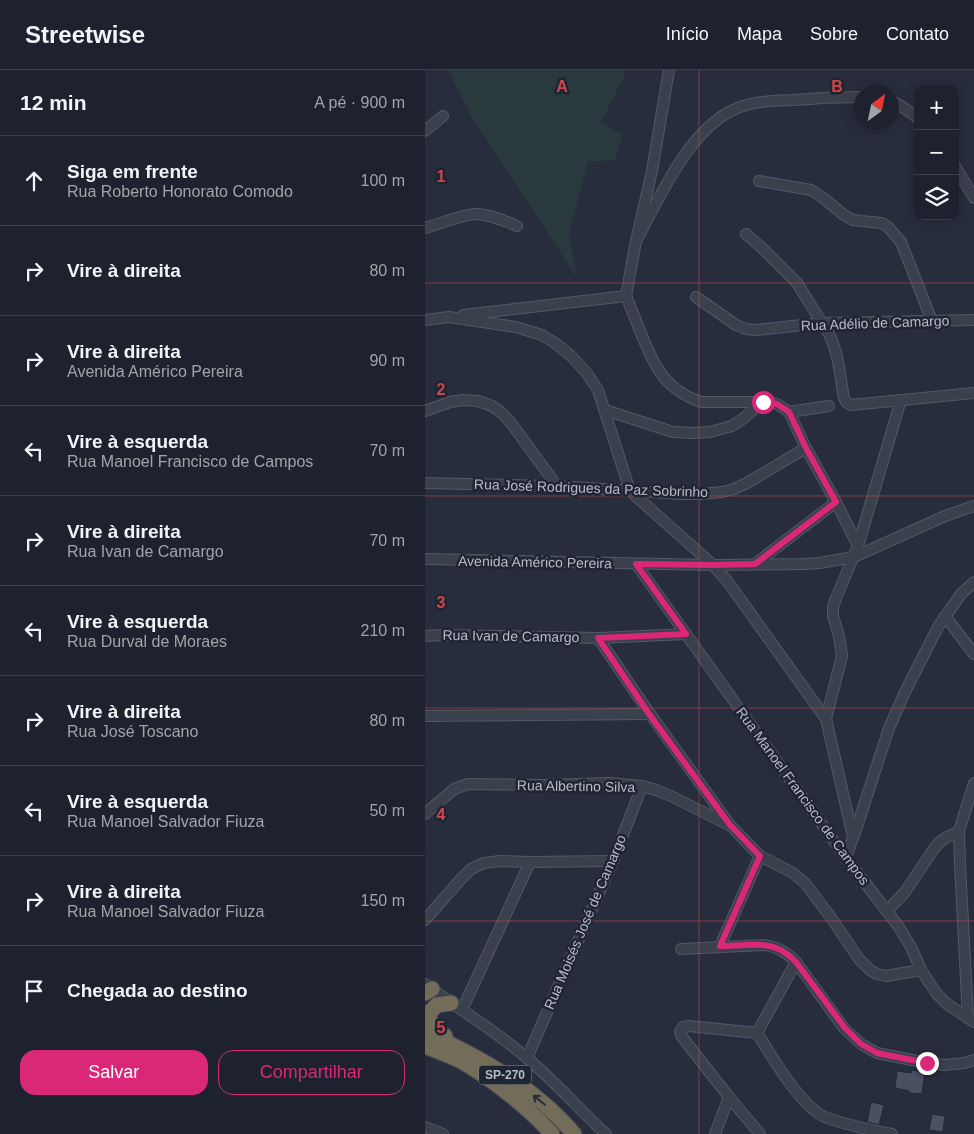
<!DOCTYPE html>
<html lang="pt">
<head>
<meta charset="utf-8">
<style>
  body { margin:0; font-family:Arial,sans-serif; background:#2a2f3a; color:#f1f3f6 }
  .controls { position:absolute; right:15px; top:15px; display:grid; overflow:hidden; border-radius:10px; box-shadow:0 2px 12px #0003 }
  .controls button { width:45px; height:45px; display:grid; place-items:center; padding:0; border:0; border-bottom:1px solid #3b3f4a; background:#1d222e; color:#f1f3f6; font:25px sans-serif }
  .compass { position:absolute; left:429px; top:15px; width:45px; height:45px; border-radius:50%; background:#1d222e; box-shadow:0 2px 12px #0003; rotate:33deg }
  .stop { position:absolute; width:15px; height:15px; margin:-11px; border:4px solid #db2777; border-radius:50%; background:#fff }
  .stop.end { background:#db2777; border-color:#fff; box-shadow:0 1px 5px #0008 }
  .list { margin:0; padding:0; list-style:none }
  h2 { display:flex; justify-content:space-between; align-items:center; height:65px; margin:0; padding:0 20px; font-size:21px }
  h2 small { font-size:16px; font-weight:400; color:#a0a4aa }
  .list li { display:grid; grid-template-columns:32px 1fr auto; gap:15px; align-items:center; box-sizing:border-box; height:90px; padding:0 20px; border-top:1px solid #3b3f4a }
  .list b { display:block; font-size:19px; white-space:nowrap }
  .list p { margin:0; font-size:16px; white-space:nowrap; color:#a0a4aa }
  .list em { font-size:16px; font-style:normal; color:#a0a4aa }
  .actions { display:flex; gap:10px; padding:15px 20px }
  .actions a { flex:1; padding:11px 0; border:1px solid #db2777; border-radius:15px; text-align:center; font-size:18px; color:#db2777 }
  .actions .main { background:#db2777; color:#fff }
  .icon { flex:none; width:28px; height:28px; fill:none; stroke:currentColor; stroke-width:2; stroke-linecap:round; stroke-linejoin:round }
  .map { position:relative; flex:none; width:549px; height:1064px; overflow:hidden }
  header { display:flex; align-items:center; gap:30px; box-sizing:border-box; height:70px; padding:0 25px; background:#1d222e; border-bottom:1px solid #3b3f4a }
  header strong { font-size:24px }
  nav { display:flex; gap:28px; margin-inline-start:auto; font-size:18px }
  main { display:flex }
  aside { flex:1; background:#1d222e }
  .map>svg:first-child { display:block }
</style>
</head>
<body>
<header>
<strong>Streetwise</strong>
<nav><a>Início</a><a>Mapa</a><a>Sobre</a><a>Contato</a></nav>
</header>
<main>
<aside>
<h2>12 min<small>A pé · 900 m</small></h2>
<ul class="list">
<li><svg class="icon" aria-label="ahead" viewBox="0 0 24 24"><path d="M12 20V5M6 11l6-6 6 6"/></svg><div><b>Siga em frente</b><p>Rua Roberto Honorato Comodo</p></div><em>100 m</em></li>
<li><svg class="icon" aria-label="right" viewBox="0 0 24 24"><path d="M7 20v-9h11M14 6l5 5-5 5"/></svg><div><b>Vire à direita</b></div><em>80 m</em></li>
<li><svg class="icon" aria-label="right" viewBox="0 0 24 24"><path d="M7 20v-9h11M14 6l5 5-5 5"/></svg><div><b>Vire à direita</b><p>Avenida Américo Pereira</p></div><em>90 m</em></li>
<li><svg class="icon" aria-label="left" viewBox="0 0 24 24"><path d="M17 20v-9H6M10 6l-5 5 5 5"/></svg><div><b>Vire à esquerda</b><p>Rua Manoel Francisco de Campos</p></div><em>70 m</em></li>
<li><svg class="icon" aria-label="right" viewBox="0 0 24 24"><path d="M7 20v-9h11M14 6l5 5-5 5"/></svg><div><b>Vire à direita</b><p>Rua Ivan de Camargo</p></div><em>70 m</em></li>
<li><svg class="icon" aria-label="left" viewBox="0 0 24 24"><path d="M17 20v-9H6M10 6l-5 5 5 5"/></svg><div><b>Vire à esquerda</b><p>Rua Durval de Moraes</p></div><em>210 m</em></li>
<li><svg class="icon" aria-label="right" viewBox="0 0 24 24"><path d="M7 20v-9h11M14 6l5 5-5 5"/></svg><div><b>Vire à direita</b><p>Rua José Toscano</p></div><em>80 m</em></li>
<li><svg class="icon" aria-label="left" viewBox="0 0 24 24"><path d="M17 20v-9H6M10 6l-5 5 5 5"/></svg><div><b>Vire à esquerda</b><p>Rua Manoel Salvador Fiuza</p></div><em>50 m</em></li>
<li><svg class="icon" aria-label="right" viewBox="0 0 24 24"><path d="M7 20v-9h11M14 6l5 5-5 5"/></svg><div><b>Vire à direita</b><p>Rua Manoel Salvador Fiuza</p></div><em>150 m</em></li>
<li><svg class="icon" aria-label="arrive" viewBox="0 0 24 24"><path d="M6 21V4h12l-3 4 3 4H6"/></svg><div><b>Chegada ao destino</b></div></li>
</ul>
<div class="actions"><a class="main">Salvar</a><a>Compartilhar</a></div>
</aside>
<div class="map">
<svg width="549" height="1064" viewBox="0 0 549 1064">
  <rect width="100%" height="100%" fill="#272d3d"/>
  <polygon fill="#29393e" points="23,0 202,0 176,53 198,65 190,90 163,92 144,164 152,208 45,44"/>
  <g fill="#495061" stroke="#222735">
    <polygon points="487,1000 500,1002 497,1024 484,1023 484,1021 470,1018 472,1001 486,1003"/>
    <polygon points="446,1032 459,1035 454,1055 442,1052"/>
    <polygon points="507,1044 520,1046 518,1062 504,1060"/>
  </g>
  <g fill="none" stroke-linecap="round" stroke-linejoin="round">
    <defs>
      <g id="minor">
        <polyline points="467,31 476,36 493,48"/>
        <polyline points="0,61 18,46"/>
        <polyline points="530,96 549,128"/>
        <polyline points="334,111 386,120 397,127 419,145 428,150 436,151 457,153 463,157 476,172 507,251"/>
        <path d="M0 158C14 154 37 145 50 144 64 144 80 151 92 156"/>
        <path d="M321 164 337 178 372 213 404 264C414 284 415 307 419 328L422 333 426 335 549 323"/>
        <path d="M211 171C234 129 263 61 308 40 326 31 347 31 368 30 391 28 414 27 437 27"/>
        <path d="M201 226C212 251 225 294 243 312 253 322 264 328 276 332H345L352 334 364 342 381 378 411 432 433 476 411 528 408 537V546L414 566 417 586 401 649"/>
        <polyline points="201,226 211,171 227,101 244,0"/>
        <polyline points="271,227 311,255 321,259 331,260 396,253 549,250"/>
        <polyline points="38,245 201,226"/>
        <polyline points="0,250 24,247 91,257 117,265 130,273 145,285 161,302 173,320 205,421 288,495 303,512 401,649 428,767 421,788"/>
        <polyline points="180,340 248,362 269,363 285,362 307,356 319,348 338,331"/>
        <polyline points="0,341 25,332 38,330 53,331 67,336 77,343 86,353 132,416"/>
        <polyline points="364,342 404,336"/>
        <polyline points="0,413 132,416 257,424 277,424 297,422 309,419 322,413 381,378"/>
        <polyline points="433,476 476,330"/>
        <polyline points="0,489 288,495 380,494 394,493 429,487 520,446 549,436"/>
        <polyline points="211,494 421,788 474,857 486,877 496,900 512,924 522,934 549,952"/>
        <polyline points="330,494 411,432"/>
        <polyline points="520,546 549,584"/>
        <polyline points="0,566 18,565 173,568 261,564"/>
        <polyline points="173,568 225,644 305,755 335,786 368,803 380,813 407,849 434,889 445,900 452,904 461,906 496,900"/>
        <polyline points="0,646 225,644"/>
        <polyline points="0,744 29,719 43,714 118,715 184,713 217,716 231,720 246,726 304,755"/>
        <polyline points="429,766 464,658 481,620 513,557 536,524 549,512"/>
        <polyline points="462,841 480,822 508,780 515,772 522,767 534,761"/>
        <polyline points="0,850 36,809 46,799 59,793 75,791 105,792 188,791"/>
        <polyline points="295,876 335,786"/>
        <path d="M256 879 340 875C354 878 361 882 371 892L419 958 436 974 452 983 502 993 520 995 539 993 549 990"/>
        <path d="M0 914C34 939 71 961 103 989 131 1012 154 1040 181 1064"/>
        <polyline points="37,940 105,792"/>
        <polyline points="543,948 535,795 534,761 549,713"/>
        <polyline points="332,963 371,892"/>
        <polyline points="102,988 188,791 217,716"/>
        <polyline points="0,1057 18,1064"/>
        <polyline points="290,1064 304,1027"/>
        <path d="M335 1064 304 1027 257 967 255 961 258 957 264 956 332 963C347 986 375 1036 400 1047 420 1055 446 1060 467 1064"/>
      </g>
      <g id="highway">
        <polyline points="0,923 7,919"/>
        <path d="M0 962C56 988 109 1017 149 1064"/>
        <polyline points="20,966 7,956 4,948 5,942 12,935 26,933"/>
        <path d="M0 976C12 981 24 985 36 991 66 1008 104 1038 127 1064"/>
      </g>
    </defs>
    <use href="#minor" stroke="#535865" stroke-width="12"/>
    <use href="#highway" stroke="#434855" stroke-width="17"/>
    <use href="#minor" stroke="#3b404d" stroke-width="10"/>
    <use href="#highway" stroke="#736c59" stroke-width="15"/>
  </g>
  <defs><path id="oneway-shaft" d="M-6 0H5M1.5-3L5.5 0L1.5 3" fill="none" stroke-width="1.6" stroke-linecap="round" stroke-linejoin="round" transform="scale(1.25)"/></defs>
  <use stroke="#282c37" href="#oneway-shaft" transform="translate(114 1030) rotate(-141)"/>
  <g fill="none" stroke-linecap="round" stroke-linejoin="round">
    <path stroke="#db2777" stroke-width="6" d="M338 332 352 334 364 342 381 378 411 432 330 494 288 495 211 494 261 564 173 568 224 644 305 755 335 786 295 876C312 876 336 872 351 878 359 881 365 886 371 892L420 958 436 974 452 983 502 993"/>
  </g>
  <path fill="none" stroke="#d04548" stroke-width="1" stroke-opacity="0.55" d="M274 0V1064M0 213H549M0 426H549M0 638H549M0 851H549"/>
  <g text-anchor="middle" dominant-baseline="central" stroke-width="5" stroke-linejoin="round" paint-order="stroke">
    <rect fill="#202533" stroke="#8a8e9b" stroke-width="1" x="54" y="995.5" width="52" height="19" rx="4"/>
    <g font-size="12" font-weight="bold" fill="#b7bbc8">
      <text x="80" y="1005">SP-270</text>
    </g>
    <g font-size="14" fill="#b7bbc8" stroke="#202533">
      <text transform="translate(450 253) rotate(-2)">Rua Adélio de Camargo</text>
      <text transform="translate(166 418) rotate(2)">Rua José Rodrigues da Paz Sobrinho</text>
      <text transform="translate(110 492) rotate(1)">Avenida Américo Pereira</text>
      <text transform="translate(86 566) rotate(1)">Rua Ivan de Camargo</text>
      <text transform="translate(151 716) rotate(1)">Rua Albertino Silva</text>
      <text transform="translate(378 726) rotate(54)">Rua Manoel Francisco de Campos</text>
      <text transform="translate(160 852) rotate(-67)">Rua Moisés José de Camargo</text>
    </g>
  </g>
  <g font-size="16" text-anchor="middle" font-weight="bold" fill="#d04548" stroke="#202533" stroke-width="5" stroke-linejoin="round" paint-order="stroke">
    <text x="137" y="22">A</text>
    <text x="412" y="22">B</text>
    <text x="16" y="112">1</text>
    <text x="16" y="325">2</text>
    <text x="16" y="538">3</text>
    <text x="16" y="750">4</text>
    <text x="16" y="963">5</text>
  </g>
</svg>
<div class="controls">
<button>+</button>
<button>−</button>
<button><svg class="icon" aria-label="layers" viewBox="0 0 24 24"><path d="M12 4l9 5-9 5-9-5zM3 14l9 5 9-5"/></svg></button>
</div>
<svg class="compass" viewBox="-18 -18 36 36"><path d="M0-13l5 13h-10z" fill="#e53935"/><path d="M0 13l5-13h-10z" fill="#a0a4aa"/></svg>
<div class="stop" style="left:338px;top:332px"></div>
<div class="stop end" style="left:502px;top:993px"></div>
</div>
</main>
</body>
</html>
